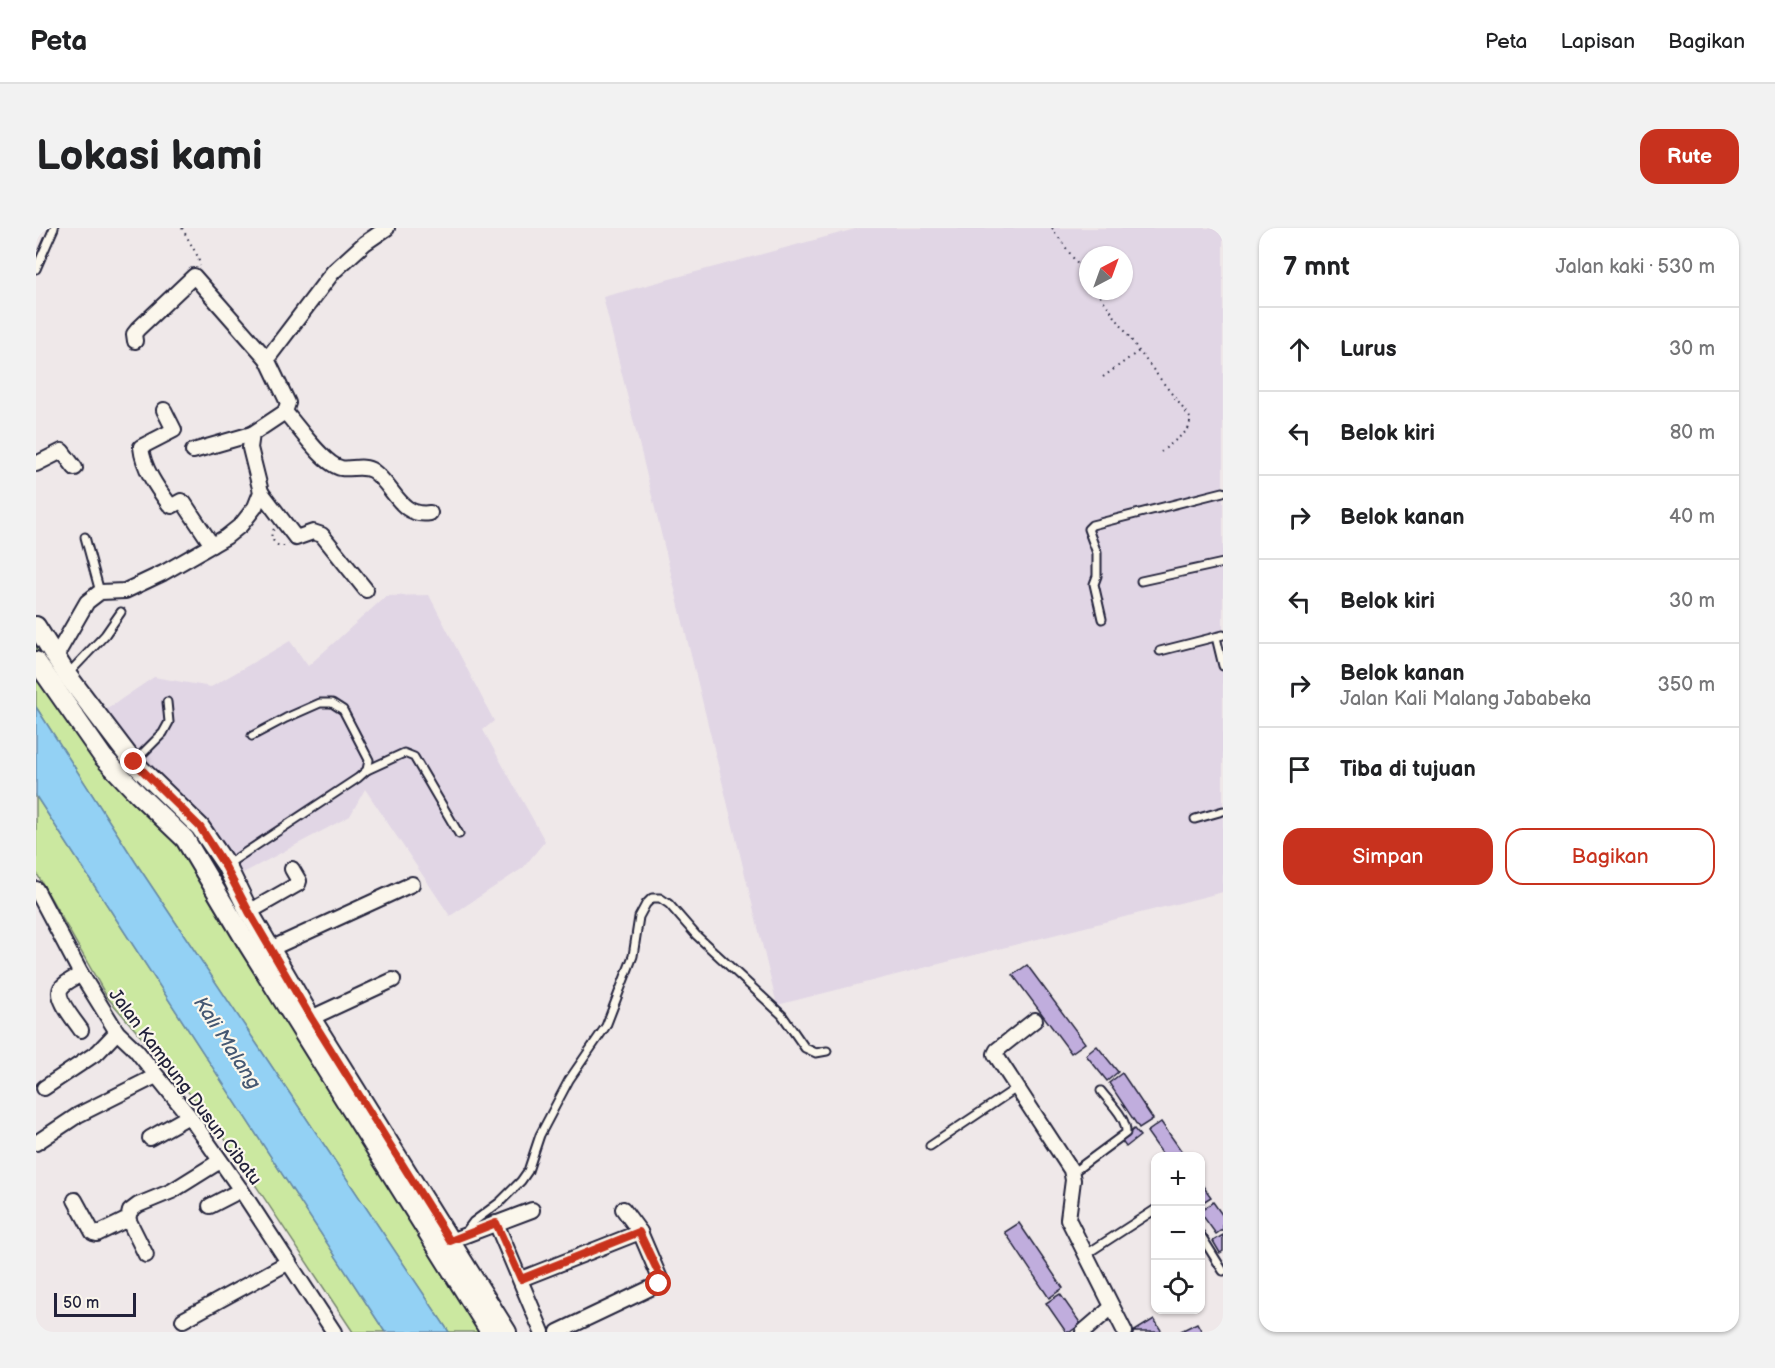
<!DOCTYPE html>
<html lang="id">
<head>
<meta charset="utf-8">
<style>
  body { margin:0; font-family:"Balsamiq Sans",sans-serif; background:#f2f2f2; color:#202124 }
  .controls { position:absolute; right:18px; bottom:18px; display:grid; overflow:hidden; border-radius:12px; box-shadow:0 2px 4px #0004 }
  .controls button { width:54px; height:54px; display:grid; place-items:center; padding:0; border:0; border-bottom:2px solid #e0e0e0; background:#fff; color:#202124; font:30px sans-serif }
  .compass { position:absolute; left:1043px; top:18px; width:54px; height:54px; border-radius:50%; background:#fff; box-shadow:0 2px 4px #0004; rotate:41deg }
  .scale { position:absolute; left:18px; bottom:15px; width:82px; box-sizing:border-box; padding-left:6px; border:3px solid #22223b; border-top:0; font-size:16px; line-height:21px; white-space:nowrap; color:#22223b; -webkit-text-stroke:4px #fbf7ec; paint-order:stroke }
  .stop { position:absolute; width:18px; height:18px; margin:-14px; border:4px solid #c8321e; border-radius:50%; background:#fff }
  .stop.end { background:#c8321e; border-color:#fff; box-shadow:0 2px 6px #0008 }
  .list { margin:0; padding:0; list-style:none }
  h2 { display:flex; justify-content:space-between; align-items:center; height:78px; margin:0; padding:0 24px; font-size:26px }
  h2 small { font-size:20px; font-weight:400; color:#757577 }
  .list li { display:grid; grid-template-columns:39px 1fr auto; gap:18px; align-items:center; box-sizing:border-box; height:84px; padding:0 24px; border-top:2px solid #e0e0e0 }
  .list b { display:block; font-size:22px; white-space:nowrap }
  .list p { margin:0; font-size:20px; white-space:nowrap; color:#757577 }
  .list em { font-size:20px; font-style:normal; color:#757577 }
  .actions { display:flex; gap:12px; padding:18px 24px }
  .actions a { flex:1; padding:14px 0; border:2px solid #c8321e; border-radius:18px; text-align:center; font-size:21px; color:#c8321e }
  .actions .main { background:#c8321e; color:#fff }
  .icon { flex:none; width:33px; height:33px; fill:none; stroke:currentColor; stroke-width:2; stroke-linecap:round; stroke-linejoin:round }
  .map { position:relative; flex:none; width:1187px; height:1104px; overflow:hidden; border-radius:18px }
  header { display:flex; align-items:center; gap:36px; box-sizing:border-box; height:84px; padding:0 30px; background:#fff; border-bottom:2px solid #e0e0e0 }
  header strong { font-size:28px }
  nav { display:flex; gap:33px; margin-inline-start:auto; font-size:21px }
  .intro { display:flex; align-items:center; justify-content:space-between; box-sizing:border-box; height:144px; padding:0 36px }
  h1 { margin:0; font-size:42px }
  .button { padding:15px 27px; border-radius:18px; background:#c8321e; color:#fff; font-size:21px; font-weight:700 }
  main { display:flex; gap:36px; padding:0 36px }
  aside { flex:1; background:#fff; border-radius:18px; box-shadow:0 2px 4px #0004 }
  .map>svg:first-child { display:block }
</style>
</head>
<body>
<header>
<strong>Peta</strong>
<nav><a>Peta</a><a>Lapisan</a><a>Bagikan</a></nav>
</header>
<div class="intro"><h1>Lokasi kami</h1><a class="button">Rute</a></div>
<main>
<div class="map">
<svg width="1187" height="1104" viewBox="0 0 1187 1104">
  <rect width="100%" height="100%" fill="#efe8e9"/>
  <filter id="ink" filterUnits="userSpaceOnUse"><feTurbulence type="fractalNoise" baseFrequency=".0167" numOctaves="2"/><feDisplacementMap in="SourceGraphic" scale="12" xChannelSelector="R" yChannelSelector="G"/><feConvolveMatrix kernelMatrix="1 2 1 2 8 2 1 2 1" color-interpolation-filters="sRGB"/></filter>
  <g filter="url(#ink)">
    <g fill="#e1d6e5" fill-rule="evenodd">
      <path d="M823 0H1187V664L741 777 567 69ZM1052 27H1088V63H1052Z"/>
      <polygon points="393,367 458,493 447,502 509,613 487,640 414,688 329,561 314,588 196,651 62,487 118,449 175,459 254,413 272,438 350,368"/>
    </g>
    <g fill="#cbe8a0" stroke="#76856e" stroke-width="1.5">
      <polygon points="0,398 31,447 164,599 471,1104 413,1104 100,635 0,479"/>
      <polygon points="0,568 349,1104 317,1104 177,893 71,769 0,644"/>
    </g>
    <polygon fill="#93d1f4" stroke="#668baa" stroke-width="1.5" points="0,479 100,635 413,1104 349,1104 0,568"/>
    <g fill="#c0addd" stroke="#22223b" stroke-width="1.5">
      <polygon points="991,737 1049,815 1035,825 977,747"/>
      <polygon points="1061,818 1082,844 1071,853 1050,827"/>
      <polygon points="1086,845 1117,891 1103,900 1073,855"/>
      <polygon points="1125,894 1149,928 1128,928 1111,904"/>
      <polygon points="1098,901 1104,908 1090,919 1085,912"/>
      <polygon points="1164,954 1175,969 1164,976"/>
      <polygon points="1177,974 1187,988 1187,1001 1180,1006 1164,984"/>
      <polygon points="983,995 1027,1060 1013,1070 969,1004"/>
      <polygon points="1187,1007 1187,1023 1184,1025 1177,1013"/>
      <polygon points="1024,1066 1045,1096 1034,1104 1030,1104 1010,1075"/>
      <polygon points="1118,1091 1126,1104 1097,1104"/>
      <polygon points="1161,1095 1166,1104 1145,1104 1145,1103"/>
    </g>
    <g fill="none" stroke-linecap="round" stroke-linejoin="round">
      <defs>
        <g id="lane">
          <polyline points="0,41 18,0"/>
          <polyline points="49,309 64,364"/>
          <polyline points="1105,353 1187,335"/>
          <polyline points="1066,391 1058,356 1061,348 1061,325 1052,301 1056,297 1187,264"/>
          <polyline points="1180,409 1187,438"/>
          <polyline points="1124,423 1187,407"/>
          <polyline points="31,447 69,407 85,384"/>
          <polyline points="99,533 127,505 133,494 131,474"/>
          <polyline points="331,542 368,525 378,529 423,606"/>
          <polyline points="1159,591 1187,583"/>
          <polyline points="192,636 322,550 331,542 333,532 307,482 296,475 284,475 250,490 216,508"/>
          <polyline points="894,918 982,859"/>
          <path d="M1036 945 1090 905C1091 890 1074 875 1065 863"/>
          <polyline points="428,1006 437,994 464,974 485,953 492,943 504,907 533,852 570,798 597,728 603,689 610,676 616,670 624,670 633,676 660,707 746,787 769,820 780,825 791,823"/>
          <polyline points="1164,1006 1187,1043"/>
          <polyline points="1049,1027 1120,981"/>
        </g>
        <g id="street">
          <polyline points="99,113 98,106 102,101 158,48 231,131"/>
          <path d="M128 182 138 202 105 219C107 240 121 260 133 276L136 278 145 273 148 275 176 317"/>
          <path d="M249 184C261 197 288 237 305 240 315 242 327 236 337 243 358 258 364 290 394 285"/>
          <polyline points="157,223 216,206"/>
          <polyline points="0,236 26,223 39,240"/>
          <polyline points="225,264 260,310 277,304 286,307 330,362"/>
          <polyline points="20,428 51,374 64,364 89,363 127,345 190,309 205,297 219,279 225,264 214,220 216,206 249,184 252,175 231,131 297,44 329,15 351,0"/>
          <polyline points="0,661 45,746 81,804 100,822 153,888 205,962 298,1104"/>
          <polyline points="213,684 262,656 263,653 256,641"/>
          <polyline points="234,721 376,656"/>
          <polyline points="275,790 357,752"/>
          <polyline points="999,792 961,822 959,826 1035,942 1037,952 1032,991 1089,1104"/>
          <path d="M45 802C39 793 19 770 25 760 29 754 39 750 45 746"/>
          <polyline points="8,860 62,824 81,804"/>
          <polyline points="114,910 153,888"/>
          <polyline points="0,915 42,887 120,848"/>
          <polyline points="39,972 57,1005 61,1006 92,991 94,983 102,977 136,963 184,933"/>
          <polyline points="174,978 205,962"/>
          <polyline points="92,991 110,1027"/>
          <polyline points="460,995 506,1104"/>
          <polyline points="414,1013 496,982"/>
          <polyline points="485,1051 604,1004"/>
          <polyline points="147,1092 253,1034"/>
          <polyline points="522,1104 623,1056 625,1053 604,1004 587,981"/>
          <polyline points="1047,1104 1076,1079"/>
        </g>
        <g id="secondary">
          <polyline points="0,398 31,447 97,534 164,599 190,637 213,684 275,790 471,1104"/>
          <polyline points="0,433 67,529 102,566 149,611 211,715 454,1104"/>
        </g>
      </defs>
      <use href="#lane" stroke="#22223b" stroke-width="11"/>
      <use href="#street" stroke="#22223b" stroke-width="18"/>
      <use href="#secondary" stroke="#22223b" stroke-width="22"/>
      <g stroke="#22223b" stroke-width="2" stroke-dasharray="1.5 4.5" stroke-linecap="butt">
        <polyline points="146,0 162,29 164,38"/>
        <polyline points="1016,0 1052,51"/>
        <polyline points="1061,63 1103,123 1155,191 1152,202 1125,224"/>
        <polyline points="1067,149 1103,123"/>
        <path d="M238 301C233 308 236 313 243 318H251"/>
      </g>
      <use href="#lane" stroke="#fbf7ec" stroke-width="7"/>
      <use href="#street" stroke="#fbf7ec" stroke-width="14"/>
      <use href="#secondary" stroke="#fbf7ec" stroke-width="18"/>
    </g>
  </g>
  <g fill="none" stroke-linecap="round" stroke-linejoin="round" filter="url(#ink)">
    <polyline stroke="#c8321e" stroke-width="8" points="98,534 164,599 189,638 213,684 275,790 414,1013 460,995 485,1051 603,1004 625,1050 623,1056"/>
  </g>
  <g text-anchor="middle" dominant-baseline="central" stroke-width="4.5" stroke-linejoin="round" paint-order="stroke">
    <g font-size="18" fill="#22223b" stroke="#fbf7ec">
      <text transform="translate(149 859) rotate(53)">Jalan Kampung Dusun Cibatu</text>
    </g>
    <g font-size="20" font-style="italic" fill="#445772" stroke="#fbf7ec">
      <text transform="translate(191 815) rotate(57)">Kali Malang</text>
    </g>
  </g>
</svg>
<div class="controls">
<button>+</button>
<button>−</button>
<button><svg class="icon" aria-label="locate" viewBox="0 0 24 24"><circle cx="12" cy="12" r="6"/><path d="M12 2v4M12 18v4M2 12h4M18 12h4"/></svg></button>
</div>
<svg class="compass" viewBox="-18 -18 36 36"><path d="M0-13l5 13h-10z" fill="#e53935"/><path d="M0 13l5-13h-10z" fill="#757577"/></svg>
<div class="scale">50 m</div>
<div class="stop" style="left:623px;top:1056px"></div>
<div class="stop end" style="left:98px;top:534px"></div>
</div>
<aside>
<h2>7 mnt<small>Jalan kaki · 530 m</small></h2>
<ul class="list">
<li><svg class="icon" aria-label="ahead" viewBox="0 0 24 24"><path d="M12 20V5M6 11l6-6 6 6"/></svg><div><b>Lurus</b></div><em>30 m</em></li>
<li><svg class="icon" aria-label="left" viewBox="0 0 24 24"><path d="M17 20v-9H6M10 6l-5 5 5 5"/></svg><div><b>Belok kiri</b></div><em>80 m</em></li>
<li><svg class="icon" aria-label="right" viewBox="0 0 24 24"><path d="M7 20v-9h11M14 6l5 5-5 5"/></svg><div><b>Belok kanan</b></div><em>40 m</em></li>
<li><svg class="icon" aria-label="left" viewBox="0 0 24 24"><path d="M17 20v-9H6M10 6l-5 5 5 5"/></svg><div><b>Belok kiri</b></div><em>30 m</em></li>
<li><svg class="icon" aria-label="right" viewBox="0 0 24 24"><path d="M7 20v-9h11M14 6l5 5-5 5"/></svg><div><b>Belok kanan</b><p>Jalan Kali Malang Jababeka</p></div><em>350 m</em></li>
<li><svg class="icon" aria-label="arrive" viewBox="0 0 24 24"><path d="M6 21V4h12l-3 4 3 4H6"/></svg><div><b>Tiba di tujuan</b></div></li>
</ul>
<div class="actions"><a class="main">Simpan</a><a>Bagikan</a></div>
</aside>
</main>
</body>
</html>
